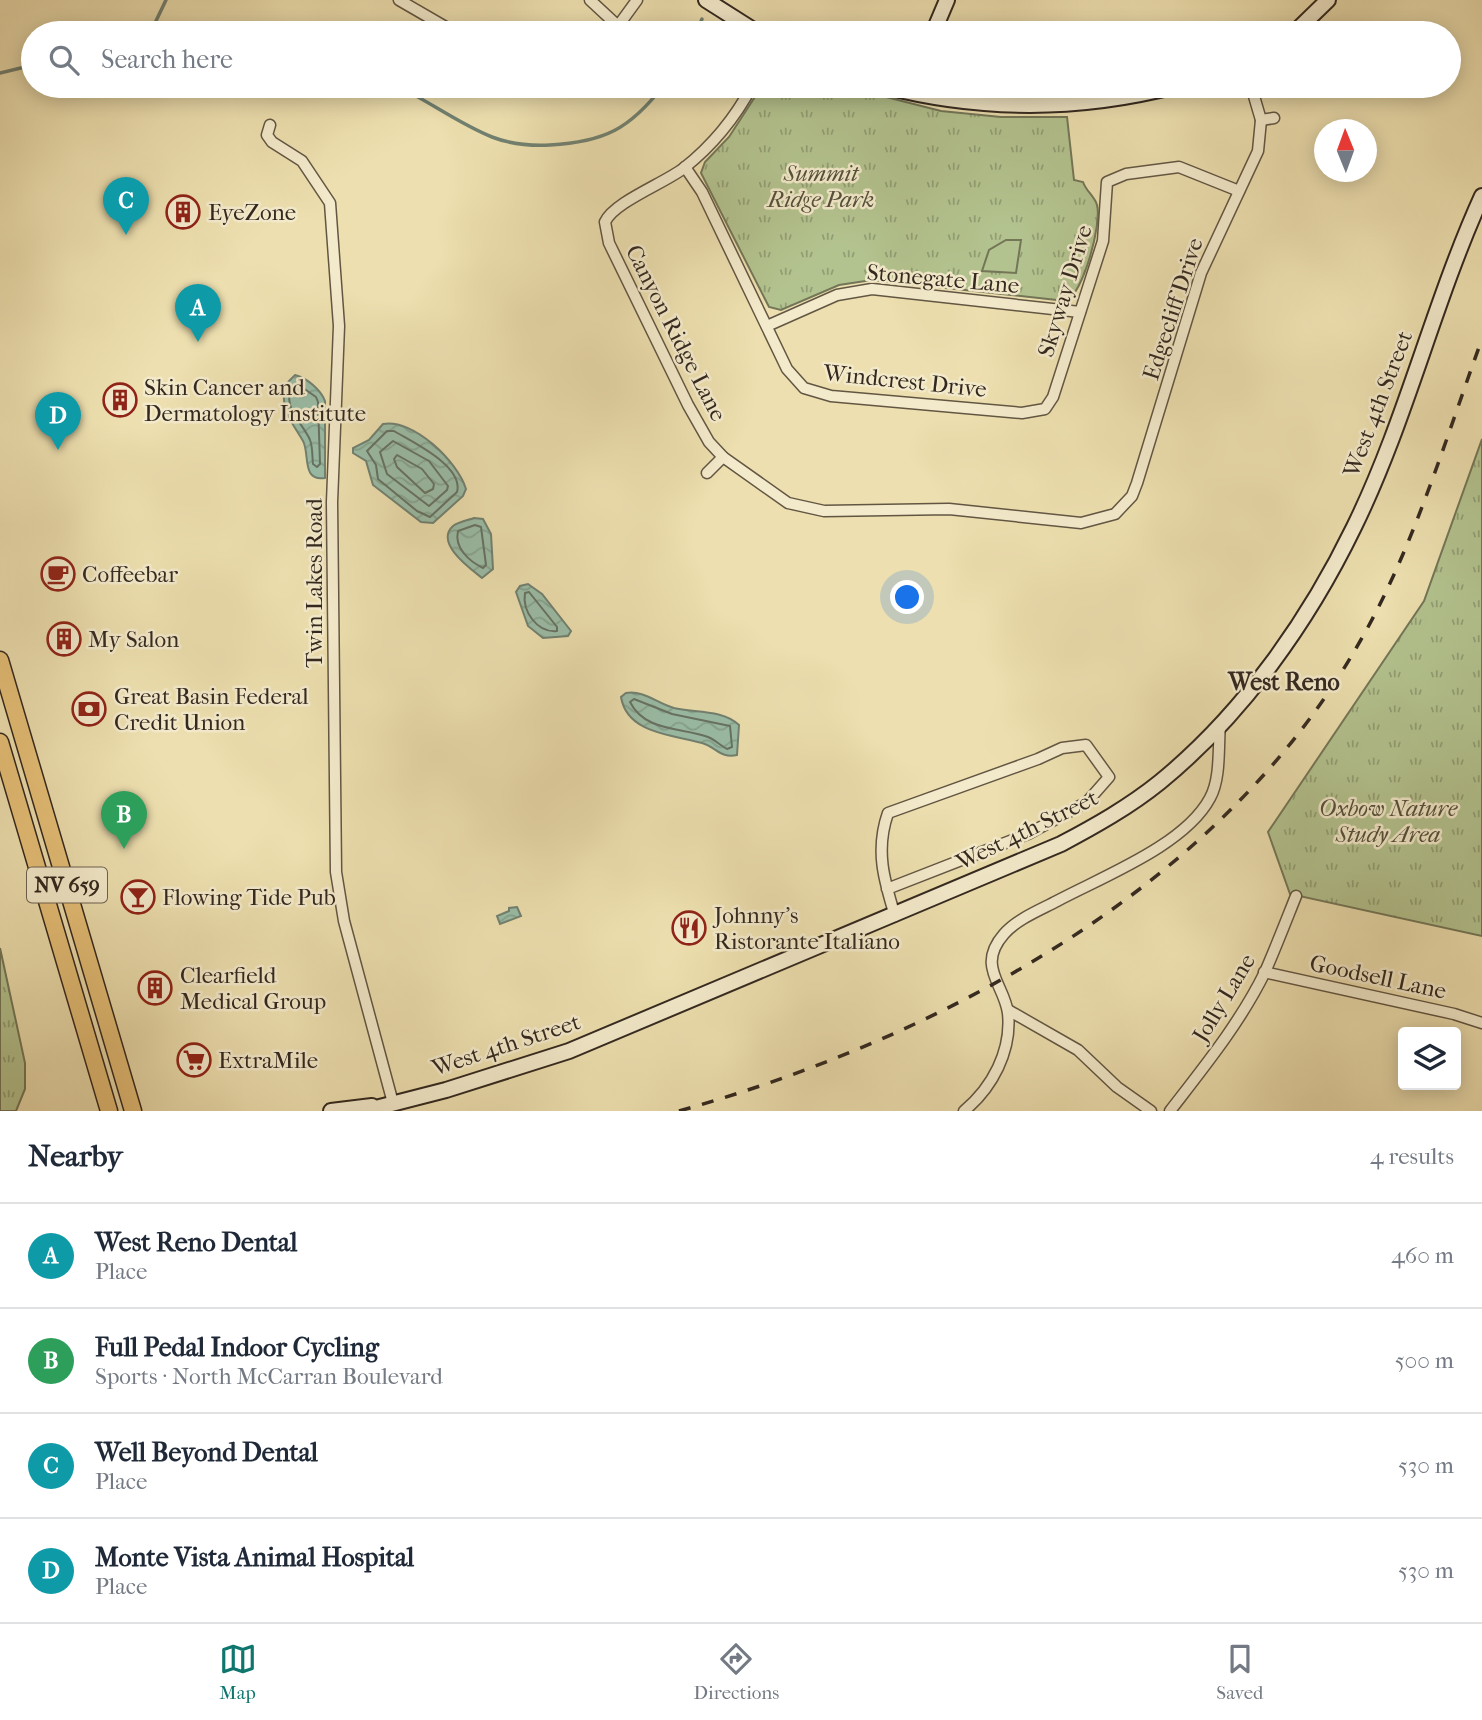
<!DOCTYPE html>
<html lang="en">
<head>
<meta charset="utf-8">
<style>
  body { margin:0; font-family:"IM FELL French Canon",serif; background:#f2f2f3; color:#1f2937 }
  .controls { position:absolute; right:21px; bottom:21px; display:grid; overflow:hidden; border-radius:7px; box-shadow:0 4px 18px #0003 }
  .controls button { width:63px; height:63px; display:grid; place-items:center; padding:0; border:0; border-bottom:2px solid #e0e1e3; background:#fff; color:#1f2937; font:35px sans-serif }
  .compass { position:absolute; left:1314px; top:119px; width:63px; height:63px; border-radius:50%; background:#fff; box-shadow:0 4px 18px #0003; rotate:359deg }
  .you { position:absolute; left:908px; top:598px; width:24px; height:24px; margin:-18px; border:5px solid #fff; border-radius:50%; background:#1a73e8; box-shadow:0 0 0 10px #1a73e833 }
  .badge { display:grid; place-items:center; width:46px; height:46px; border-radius:50%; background:#0f766e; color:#fff; font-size:23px; font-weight:700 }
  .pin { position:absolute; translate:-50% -58px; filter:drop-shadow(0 2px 4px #0008) }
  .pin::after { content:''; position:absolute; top:37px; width:24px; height:21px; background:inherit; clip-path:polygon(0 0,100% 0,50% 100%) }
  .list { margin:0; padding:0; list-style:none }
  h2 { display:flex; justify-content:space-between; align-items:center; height:91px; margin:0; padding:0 28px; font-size:30px }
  h2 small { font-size:23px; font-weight:400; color:#747a83 }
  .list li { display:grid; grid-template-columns:46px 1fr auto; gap:21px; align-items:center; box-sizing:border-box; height:105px; padding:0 28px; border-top:2px solid #e0e1e3 }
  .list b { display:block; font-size:26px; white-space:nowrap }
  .list p { margin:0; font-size:23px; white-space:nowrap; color:#747a83 }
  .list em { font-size:23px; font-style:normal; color:#747a83 }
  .icon { flex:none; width:38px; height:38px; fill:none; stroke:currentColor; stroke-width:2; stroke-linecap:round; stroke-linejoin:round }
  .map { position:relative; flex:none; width:1482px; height:1111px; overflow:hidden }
  .search { position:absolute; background:#fff; box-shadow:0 4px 18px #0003; left:21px; right:21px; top:21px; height:77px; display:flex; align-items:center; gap:18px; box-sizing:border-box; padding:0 24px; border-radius:38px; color:#747a83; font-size:26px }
  .sheet { height:511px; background:#fff }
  nav { display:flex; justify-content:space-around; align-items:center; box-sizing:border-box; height:98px; border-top:2px solid #e0e1e3; background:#fff; font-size:19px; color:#747a83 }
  nav a { display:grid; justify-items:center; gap:4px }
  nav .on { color:#0f766e }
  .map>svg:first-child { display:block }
</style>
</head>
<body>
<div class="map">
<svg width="1482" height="1111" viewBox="0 0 1482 1111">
  <defs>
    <pattern id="grass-tufts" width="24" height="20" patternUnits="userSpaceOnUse" patternTransform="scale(1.75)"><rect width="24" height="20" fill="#b3c38f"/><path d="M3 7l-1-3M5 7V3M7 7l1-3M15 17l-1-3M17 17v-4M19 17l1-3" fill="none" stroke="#929e74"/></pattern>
    <pattern id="water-waves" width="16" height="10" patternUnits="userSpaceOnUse" patternTransform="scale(1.75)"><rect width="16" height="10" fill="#9abda7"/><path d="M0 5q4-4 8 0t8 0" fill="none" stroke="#85a28f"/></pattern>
  </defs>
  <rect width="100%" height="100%" fill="#eddfaf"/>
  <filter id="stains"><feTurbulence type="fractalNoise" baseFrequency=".00286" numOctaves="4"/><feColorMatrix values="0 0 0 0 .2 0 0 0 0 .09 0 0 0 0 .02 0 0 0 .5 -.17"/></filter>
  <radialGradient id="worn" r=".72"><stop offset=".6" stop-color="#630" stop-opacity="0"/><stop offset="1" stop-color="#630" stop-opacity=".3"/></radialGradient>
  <g fill="url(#grass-tufts)" stroke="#737657" stroke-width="2">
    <path d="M762 86H843L941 111 1001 117H1067L1074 180 1083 182C1086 191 1095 197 1097 205 1102 224 1083 294 1066 301L872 280 839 285 781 310 769 307 701 173 705 162 729 137Z"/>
    <polygon points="1482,439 1482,936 1290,894 1268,832 1424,601"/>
    <polygon points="0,948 25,1063 25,1089 16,1111 0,1111"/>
  </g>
  <polygon fill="#b3c38f" stroke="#737657" stroke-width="2" points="1006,240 1021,240 1016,273 982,271 989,250"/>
  <g fill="url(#water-waves)" stroke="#718171" stroke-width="2">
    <path d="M295 375C307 378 321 390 325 401V478C301 482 310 453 303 441 291 420 280 411 285 385Z"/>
    <path d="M383 424C413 418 458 462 466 489L463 496 433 523 421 522 373 485 366 461 353 453V448L369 440Z"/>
    <path d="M474 518 483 519 491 534 493 569 482 578C471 569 434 543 453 526 458 522 468 520 474 518Z"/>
    <polygon points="528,584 542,594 571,631 568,636 543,638 528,626 516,592 520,586"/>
    <path d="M626 693C644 690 656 703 674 708 694 713 722 709 739 725L737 755C721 759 716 747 702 743 674 735 627 734 621 697Z"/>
    <polygon points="517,907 521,916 500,924 497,916 509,911 509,908"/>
  </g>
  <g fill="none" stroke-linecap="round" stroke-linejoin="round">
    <g stroke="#667263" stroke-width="2">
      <path d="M296 383 316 397 318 402 320 464 317 467 313 464C312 456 313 448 310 440 303 423 277 403 296 383Z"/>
      <path d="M387 431H394C412 442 464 466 457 492L430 517 417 511 378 479 376 465 367 451Z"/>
      <polygon points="393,441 429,461 448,486 447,490 429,506 387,474 380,452"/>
      <polygon points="397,455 422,469 434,484 433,489 425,493 397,467 394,459"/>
      <path d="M475 525 481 527 486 565 483 568C469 561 454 548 458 531Z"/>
      <path d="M529 592 557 627V631C537 633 522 611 525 593Z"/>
      <path d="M634 699 672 714 730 726 732 747 727 749C720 745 715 740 708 737 681 727 645 732 630 702Z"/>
    </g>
    <g stroke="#718171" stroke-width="3.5">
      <polyline points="138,33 155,23 166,0"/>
      <polyline points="696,33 702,19"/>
      <polyline points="0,73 33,65"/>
      <path d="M397 86C429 101 459 124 492 137 510 144 530 146 550 145 604 142 630 129 663 86"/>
    </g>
    <defs>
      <g id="street">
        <polyline points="399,0 456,33"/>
        <polyline points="590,0 618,26"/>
        <polyline points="613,33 637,0"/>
        <path d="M752 86C735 118 713 145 684 168 665 183 614 202 605 222L609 243 688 405 709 442 723 457 788 503 824 511 949 509 1081 523 1115 514 1132 496 1137 483 1201 273 1258 151 1261 120 1251 86"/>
        <polyline points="1261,120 1274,118"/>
        <polyline points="270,125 267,135 272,142 302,161 330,203 339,326 332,502 336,872 344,921 393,1103"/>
        <polyline points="685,167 702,192 787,369 804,388 831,396 1022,413 1045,409 1053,397 1103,241 1107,182 1126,174 1179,167 1239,191"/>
        <polyline points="767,326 837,295 872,289 1080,312"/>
        <polyline points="707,473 723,457"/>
        <path d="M887 889 1028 834 1087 802 1109 777 1086 745 1062 748 1038 759 888 813C875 850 884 880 895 916"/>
        <polyline points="1264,972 1454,1014 1482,1023"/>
        <polyline points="1008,1010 1078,1050 1117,1087 1151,1111"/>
        <path d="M964 1111C992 1088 1012 1051 1008 1013 1004 984 976 966 1004 934 1017 919 1040 910 1057 901 1104 876 1185 845 1210 798 1221 778 1218 747 1220 724"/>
        <path d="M1170 1111C1204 1067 1240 1023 1265 972 1276 947 1286 921 1296 896"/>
      </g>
      <g id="secondary">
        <polyline points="706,0 758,33"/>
        <polyline points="933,33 947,0"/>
        <polyline points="1294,33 1328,0"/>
        <path d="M883 86C980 111 1079 111 1176 86"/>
        <polyline points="331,1111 372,1106"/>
        <path d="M364 1111 446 1090 569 1051 1061 844C1095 826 1129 807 1160 782 1242 715 1308 622 1354 527 1406 421 1433 304 1482 196"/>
      </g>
      <g id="primary">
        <polyline points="0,660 133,1111"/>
        <polyline points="0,742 109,1111"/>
      </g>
    </defs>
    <use href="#street" stroke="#625643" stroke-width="13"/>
    <use href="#secondary" stroke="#33281f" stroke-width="18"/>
    <use href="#primary" stroke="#33281f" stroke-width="19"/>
    <use href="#street" stroke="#f3eacb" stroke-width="10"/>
    <use href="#secondary" stroke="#f3eacb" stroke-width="14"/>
    <use href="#primary" stroke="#e6c078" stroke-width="16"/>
    <path stroke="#33281f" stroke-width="3.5" stroke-dasharray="12 12" stroke-linecap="butt" d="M679 1111C939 1038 1216 890 1355 650 1412 554 1444 443 1482 339"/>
  </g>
  <defs>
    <symbol id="building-ring" viewBox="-11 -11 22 22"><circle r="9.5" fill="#f3eacb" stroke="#8f2418" stroke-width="1.5"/><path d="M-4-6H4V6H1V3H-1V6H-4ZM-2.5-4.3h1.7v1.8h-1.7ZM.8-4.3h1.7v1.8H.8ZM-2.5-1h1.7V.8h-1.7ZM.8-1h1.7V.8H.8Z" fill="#8f2418"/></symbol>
    <symbol id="cafe-ring" viewBox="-11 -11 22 22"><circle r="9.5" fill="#f3eacb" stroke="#8f2418" stroke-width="1.5"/><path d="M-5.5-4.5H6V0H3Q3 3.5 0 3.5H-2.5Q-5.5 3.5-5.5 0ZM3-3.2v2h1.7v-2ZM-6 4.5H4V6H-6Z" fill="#8f2418"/></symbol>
    <symbol id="bank-ring" viewBox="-11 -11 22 22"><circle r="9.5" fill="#f3eacb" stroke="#8f2418" stroke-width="1.5"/><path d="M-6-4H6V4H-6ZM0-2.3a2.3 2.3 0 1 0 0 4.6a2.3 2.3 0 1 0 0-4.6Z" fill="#8f2418"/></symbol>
    <symbol id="bar-ring" viewBox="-11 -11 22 22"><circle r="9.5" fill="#f3eacb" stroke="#8f2418" stroke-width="1.5"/><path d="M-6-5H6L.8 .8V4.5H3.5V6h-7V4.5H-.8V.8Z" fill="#8f2418"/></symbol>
    <symbol id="restaurant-ring" viewBox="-11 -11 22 22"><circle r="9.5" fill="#f3eacb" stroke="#8f2418" stroke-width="1.5"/><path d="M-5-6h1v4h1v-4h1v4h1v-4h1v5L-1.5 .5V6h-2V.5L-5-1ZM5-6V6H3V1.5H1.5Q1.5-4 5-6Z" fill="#8f2418"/></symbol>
    <symbol id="supermarket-ring" viewBox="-11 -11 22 22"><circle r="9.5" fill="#f3eacb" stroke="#8f2418" stroke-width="1.5"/><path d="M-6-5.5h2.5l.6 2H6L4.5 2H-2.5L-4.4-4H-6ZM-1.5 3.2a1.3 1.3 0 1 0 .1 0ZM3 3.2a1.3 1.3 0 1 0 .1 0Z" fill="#8f2418"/></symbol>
  </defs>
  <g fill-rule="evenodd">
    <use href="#building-ring" x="164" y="193" width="38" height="38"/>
    <use href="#building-ring" x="101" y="381" width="38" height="38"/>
    <use href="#cafe-ring" x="39" y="555" width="38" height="38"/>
    <use href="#building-ring" x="45" y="620" width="38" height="38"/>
    <use href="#bank-ring" x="70" y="690" width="38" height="38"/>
    <use href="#bar-ring" x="119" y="878" width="38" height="38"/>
    <use href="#restaurant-ring" x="670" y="909" width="38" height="38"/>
    <use href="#building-ring" x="136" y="969" width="38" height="38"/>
    <use href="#supermarket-ring" x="175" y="1041" width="38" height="38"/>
  </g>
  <g text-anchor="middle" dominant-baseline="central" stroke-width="5" stroke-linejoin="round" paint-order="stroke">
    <rect fill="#f3eacb" stroke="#6d6253" stroke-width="2" x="27" y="867.5" width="80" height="35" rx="5"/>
    <g font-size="21" font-weight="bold" fill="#33281f">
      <text x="67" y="885">NV 659</text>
    </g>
    <g font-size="23" font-style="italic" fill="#534f3b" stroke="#f3eacb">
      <text x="821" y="173">Summit<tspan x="821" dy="26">Ridge Park</tspan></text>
      <text x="1388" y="808">Oxbow Nature<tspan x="1388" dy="26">Study Area</tspan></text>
    </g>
    <g font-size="23" fill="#33281f" stroke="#f3eacb" text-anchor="start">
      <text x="208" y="212">EyeZone</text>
      <text x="144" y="387">Skin Cancer and<tspan x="144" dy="26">Dermatology Institute</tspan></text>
      <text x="82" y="574">Coffeebar</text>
      <text x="88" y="639">My Salon</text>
      <text x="114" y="696">Great Basin Federal<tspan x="114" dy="26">Credit Union</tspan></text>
      <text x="162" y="897">Flowing Tide Pub</text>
      <text x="714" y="915">Johnny's<tspan x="714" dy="26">Ristorante Italiano</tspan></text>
      <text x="180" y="975">Clearfield<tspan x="180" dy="26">Medical Group</tspan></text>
      <text x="218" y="1060">ExtraMile</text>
    </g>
    <g font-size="23" fill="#33281f" stroke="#f3eacb">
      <text transform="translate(943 279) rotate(5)">Stonegate Lane</text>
      <text transform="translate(1065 291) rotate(-73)">Skyway Drive</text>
      <text transform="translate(1173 309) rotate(-72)">Edgecliff Drive</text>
      <text transform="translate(676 333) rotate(63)">Canyon Ridge Lane</text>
      <text transform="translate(905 381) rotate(6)">Windcrest Drive</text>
      <text transform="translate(1378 404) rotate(-69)">West 4th Street</text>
      <text transform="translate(314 583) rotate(-90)">Twin Lakes Road</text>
      <text transform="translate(1027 830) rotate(-26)">West 4th Street</text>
      <text transform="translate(1378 977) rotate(12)">Goodsell Lane</text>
      <text transform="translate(1224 998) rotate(-59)">Jolly Lane</text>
      <text transform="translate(506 1045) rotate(-18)">West 4th Street</text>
    </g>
    <g font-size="24" font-weight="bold" fill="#33281f" stroke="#f3eacb">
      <text x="1284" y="682">West Reno</text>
    </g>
  </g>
  <rect width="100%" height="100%" filter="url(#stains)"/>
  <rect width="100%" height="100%" fill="url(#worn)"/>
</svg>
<div class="controls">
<button><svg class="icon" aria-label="layers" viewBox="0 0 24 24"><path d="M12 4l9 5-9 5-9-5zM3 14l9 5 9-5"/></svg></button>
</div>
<svg class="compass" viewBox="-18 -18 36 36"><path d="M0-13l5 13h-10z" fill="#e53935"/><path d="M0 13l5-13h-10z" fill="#747a83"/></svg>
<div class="you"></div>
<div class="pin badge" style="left:198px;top:342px;background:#0f9aa8">A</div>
<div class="pin badge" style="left:124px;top:849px;background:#2e9e5b">B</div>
<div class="pin badge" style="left:126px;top:235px;background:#0f9aa8">C</div>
<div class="pin badge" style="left:58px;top:450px;background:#0f9aa8">D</div>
<div class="search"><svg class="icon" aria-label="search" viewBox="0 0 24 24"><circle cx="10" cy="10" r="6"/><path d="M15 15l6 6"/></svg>Search here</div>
</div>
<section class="sheet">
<h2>Nearby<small>4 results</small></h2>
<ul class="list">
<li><span class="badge" style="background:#0f9aa8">A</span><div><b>West Reno Dental</b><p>Place</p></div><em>460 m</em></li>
<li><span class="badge" style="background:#2e9e5b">B</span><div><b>Full Pedal Indoor Cycling</b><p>Sports · North McCarran Boulevard</p></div><em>500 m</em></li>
<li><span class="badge" style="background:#0f9aa8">C</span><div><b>Well Beyond Dental</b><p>Place</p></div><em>530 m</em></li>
<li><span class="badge" style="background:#0f9aa8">D</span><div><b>Monte Vista Animal Hospital</b><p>Place</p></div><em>530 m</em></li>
</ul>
</section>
<nav>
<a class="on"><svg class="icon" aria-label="map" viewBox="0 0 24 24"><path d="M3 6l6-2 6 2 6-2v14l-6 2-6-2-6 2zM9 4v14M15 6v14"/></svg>Map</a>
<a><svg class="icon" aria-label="directions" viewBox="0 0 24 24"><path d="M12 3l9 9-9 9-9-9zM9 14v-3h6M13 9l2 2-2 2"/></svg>Directions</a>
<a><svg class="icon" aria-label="saved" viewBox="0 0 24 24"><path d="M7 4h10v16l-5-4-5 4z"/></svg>Saved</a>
</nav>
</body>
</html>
